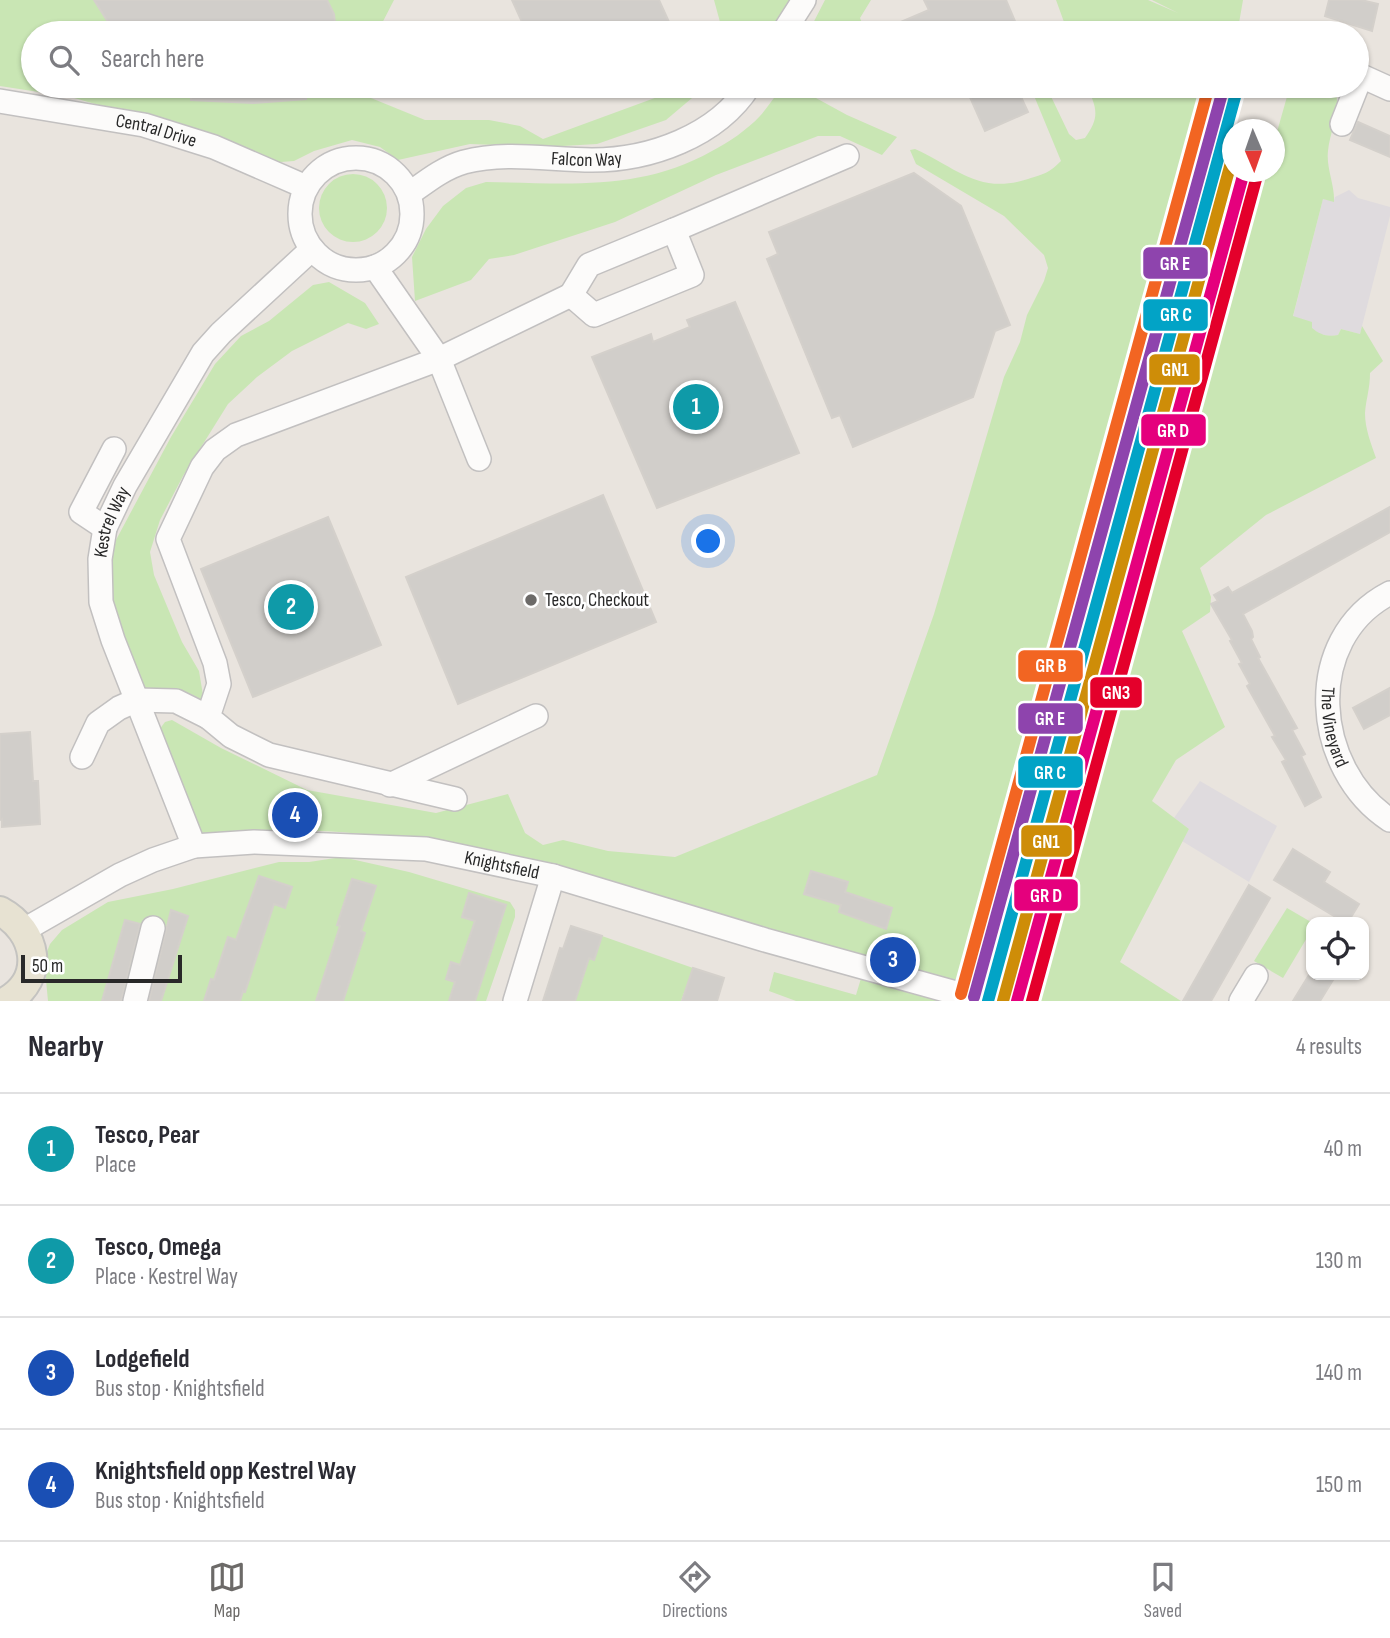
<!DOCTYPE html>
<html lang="en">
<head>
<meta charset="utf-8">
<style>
  body { margin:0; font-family:"Sofia Sans Condensed",sans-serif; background:#f2f2f3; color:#2b2b33 }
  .controls { position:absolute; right:21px; bottom:21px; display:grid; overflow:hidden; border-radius:14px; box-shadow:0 2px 5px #0004 }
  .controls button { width:63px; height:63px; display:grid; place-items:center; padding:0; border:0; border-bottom:2px solid #e1e1e2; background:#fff; color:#2b2b33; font:35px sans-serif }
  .compass { position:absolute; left:1222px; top:119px; width:63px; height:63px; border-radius:50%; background:#fff; box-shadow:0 2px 5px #0004; rotate:178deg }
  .scale { position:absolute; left:21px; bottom:18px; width:161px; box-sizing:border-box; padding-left:7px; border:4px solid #292929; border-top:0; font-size:19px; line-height:24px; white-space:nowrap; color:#292929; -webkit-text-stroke:5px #fff; paint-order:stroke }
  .you { position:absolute; left:709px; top:542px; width:24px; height:24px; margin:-18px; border:5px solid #fff; border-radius:50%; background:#1a73e8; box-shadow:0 0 0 10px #1a73e833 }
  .badge { display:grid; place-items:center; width:46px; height:46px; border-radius:50%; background:#6c6a68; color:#fff; font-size:23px; font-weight:700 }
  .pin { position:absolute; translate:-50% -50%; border:4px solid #fff; box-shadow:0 2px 7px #0006 }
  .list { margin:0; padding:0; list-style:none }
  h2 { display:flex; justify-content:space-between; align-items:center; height:91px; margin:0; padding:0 28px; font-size:30px }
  h2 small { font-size:23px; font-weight:400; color:#7c7c81 }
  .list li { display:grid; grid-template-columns:46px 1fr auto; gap:21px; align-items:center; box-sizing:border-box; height:112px; padding:0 28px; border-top:2px solid #e1e1e2 }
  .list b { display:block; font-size:26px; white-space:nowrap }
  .list p { margin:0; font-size:23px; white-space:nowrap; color:#7c7c81 }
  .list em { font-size:23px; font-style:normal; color:#7c7c81 }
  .icon { flex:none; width:38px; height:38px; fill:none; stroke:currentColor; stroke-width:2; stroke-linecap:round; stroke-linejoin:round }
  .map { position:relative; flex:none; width:1390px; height:1001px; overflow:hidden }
  .search { position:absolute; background:#fff; box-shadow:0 2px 5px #0004; left:21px; right:21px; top:21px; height:77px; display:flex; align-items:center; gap:18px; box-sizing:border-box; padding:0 24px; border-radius:38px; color:#7c7c81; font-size:26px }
  .sheet { height:539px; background:#fff }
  nav { display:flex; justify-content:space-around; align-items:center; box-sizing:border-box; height:98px; border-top:2px solid #e1e1e2; background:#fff; font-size:19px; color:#7c7c81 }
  nav a { display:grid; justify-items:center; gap:4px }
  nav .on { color:#6c6a68 }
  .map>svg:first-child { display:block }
</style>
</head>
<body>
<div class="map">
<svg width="1390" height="1001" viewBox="0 0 1390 1001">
  <rect width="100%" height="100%" fill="#e9e4de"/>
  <g fill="#dfdbde">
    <polygon points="1349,190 1358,198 1390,207 1390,216 1360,334 1341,329 1338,335 1331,336 1319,334 1293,317 1323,199 1334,201 1335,197"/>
    <polygon points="1200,781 1277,826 1249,882 1182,841 1189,829 1174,818"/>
  </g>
  <g fill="#c9e6b4">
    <polygon points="0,0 97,0 98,7 115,33 33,33 33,86 180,86 207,97 297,95 312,86 366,86 371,98 425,120 489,120 520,126 543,139 682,88 700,86 692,98 666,120 597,144 545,147 470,144 398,160 380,147 352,140 314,151 294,161 267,163 167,125 71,97 0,86"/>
    <polygon points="327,0 394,0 377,33 336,33 334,14"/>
    <polygon points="714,0 794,0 770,33 723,33"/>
    <polygon points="825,0 871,0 860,18 866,33 808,33"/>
    <polygon points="1056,0 1148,0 1178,13 1152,0 1243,0 1239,23 1233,33 1068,33"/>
    <path d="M783 86H794L847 115 897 137 882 155 840 136H818L716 175 615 222 514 255 489 259 471 280 415 301 412 257 426 229 443 206 466 188 486 182C566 183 639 192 712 151 729 142 747 130 760 116 768 107 775 96 783 86Z"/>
    <path d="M1030 86H1046L1069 134 1076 140 1085 138C1100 117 1097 109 1087 86H1215L1159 279 1086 571 1034 738 968 986 388 838C324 826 260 831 195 835L159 730 165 722 172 720 221 748 307 790 436 813 508 794 525 833 543 845 563 840 608 851 675 857 877 775 934 614 1004 377 1020 342 1027 315 1044 281 1048 268 1044 255 1004 216 916 164 910 150 915 149C957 168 979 195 1028 179 1044 174 1049 173 1061 161Z"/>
    <path d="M1290 86H1333C1344 108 1330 128 1328 151 1326 168 1335 185 1334 202L1323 199 1293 316 1312 322V328C1320 335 1328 337 1338 335L1341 329 1360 334 1362 326 1383 361 1370 373C1370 389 1366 399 1365 413 1365 429 1371 443 1376 458L1266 515 1200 568 1211 597 1210 612 1182 631 1225 727 1176 760 1152 801 1189 829 1120 962 1181 1001H1024L1166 504 1265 172H1274L1275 139Z"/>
    <circle cx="353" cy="208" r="34"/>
    <polygon points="329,282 365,303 379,324 366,329 348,323 292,351 257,377 228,404 183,476 160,520 150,552 154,575 182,642 199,671 204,701 191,694 143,691 111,600 110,568 116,540 171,437 215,364 241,336 269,321 313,285"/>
    <polygon points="342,857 409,872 510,902 515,910 515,917 486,1001 161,1001 167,982 151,977 140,1001 124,993 121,1001 48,1001 44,959 50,944 62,930 108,902 173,889 279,862 309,862"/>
    <polygon points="1287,908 1311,922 1311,931 1283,978 1254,961"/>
    <polygon points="602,936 693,968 681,1001 575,1001 589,958 594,960"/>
    <polygon points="774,972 856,995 862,975 947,1001 796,1001 769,991"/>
  </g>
  <g fill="#d1ceca" stroke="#d4d0cb" stroke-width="2">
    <polygon points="94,0 327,0 334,14 336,33 115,33"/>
    <polygon points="512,0 659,0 674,33 527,33"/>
    <polygon points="924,0 1006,0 1020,33 875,33 929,10"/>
    <polygon points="1329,0 1361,0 1378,4 1372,31 1325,16"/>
    <polygon points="191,86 306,86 306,99 253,103 191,100"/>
    <polygon points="965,86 1016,86 1028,112 985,131"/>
    <polygon points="1358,122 1390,136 1390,157 1350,140"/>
    <polygon points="914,173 961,206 1010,325 995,331 973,397 853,447 840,415 832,418 767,259 778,254 769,232"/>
    <polygon points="735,302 799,453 657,508 592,357 651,334 653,342 690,327 687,320"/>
    <polygon points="603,495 656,622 458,704 406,577"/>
    <polygon points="1390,507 1390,532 1243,614 1252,631 1253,637 1251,639 1260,657 1258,658 1297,728 1292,730 1305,754 1301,756 1321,797 1305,806 1282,762 1286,760 1272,737 1275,736 1247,686 1250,684 1239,664 1242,663 1230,641 1232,640 1211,604 1218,601 1214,595 1228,587 1232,593"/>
    <polygon points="328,517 381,645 253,697 201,569"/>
    <polygon points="1390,688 1390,715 1364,729 1353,708"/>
    <polygon points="30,732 33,781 38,781 40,824 2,827 2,819 0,820 0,734"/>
    <polygon points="1293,849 1330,872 1324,882 1359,904 1348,922 1344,922 1274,880"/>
    <polygon points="811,871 848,882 845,892 892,908 886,929 839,912 841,905 804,894"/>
    <polygon points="259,876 292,887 285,908 274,904 245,992 243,991 240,1001 204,1001 211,979 214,980 228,937 236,940"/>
    <polygon points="352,879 376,886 361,931 365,933 343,1001 316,1001 340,926 337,925"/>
    <polygon points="1249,885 1270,898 1211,1001 1183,1001"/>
    <polygon points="469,893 506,905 475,1001 449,1001 455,982 446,979 451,962 460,965 475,921 462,917"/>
    <polygon points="171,910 188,916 161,1001 149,1001"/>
    <polygon points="125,920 140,924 121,1001 102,1001"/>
    <polygon points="571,926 602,936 594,960 589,958 575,1001 543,1001 560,948 563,949"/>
    <polygon points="693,968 724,978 717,1001 682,1001"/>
    <polygon points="1309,975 1336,975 1320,1001 1293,1001"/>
  </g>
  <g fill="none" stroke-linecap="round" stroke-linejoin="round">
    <defs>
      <g id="minor">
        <polyline points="783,33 804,0"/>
        <polyline points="1357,74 1390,89"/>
        <path id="s1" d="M0 101 144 125 214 147 306 187"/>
        <polyline points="1342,124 1361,76"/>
        <circle cx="356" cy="214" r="56"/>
        <path id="s2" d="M409 194C426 182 443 168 464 162 506 151 550 160 592 160 650 160 717 136 749 86"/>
        <polygon points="674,230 692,275 594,315 571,295 589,265"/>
        <polyline points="674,230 847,156"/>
        <polyline points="375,267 439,359 479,459"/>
        <polyline points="105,528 81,512 114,449"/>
        <path id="s3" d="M1390 593C1301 639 1313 770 1390 820"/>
        <polyline points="82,757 98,723 119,708 137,700 176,701 208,717"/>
        <polyline points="390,785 536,716"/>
        <polyline points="455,799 269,755 231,736 208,717 219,684 215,663 168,539 202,467 215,450 236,435 439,359 571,295"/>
        <path id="s4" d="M194 846 113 640 101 602 100 559 105 528 125 486 203 353 221 333 312 249"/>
        <path id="s5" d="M24 930 120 875 153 860 194 846 254 842 426 849 553 876 765 940 985 1001"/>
        <polyline points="135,1001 153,928"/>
        <polyline points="515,1001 553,876"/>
        <polyline points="1241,1001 1256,976"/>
      </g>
      <path id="major" d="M0 911C37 931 46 978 7 1001"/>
    </defs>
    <use href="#minor" stroke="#c2c0c0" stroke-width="26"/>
    <use href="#major" stroke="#c4c3c0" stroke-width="32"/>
    <use href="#minor" stroke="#fcfbfa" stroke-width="23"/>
    <use href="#major" stroke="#e7e2d2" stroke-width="28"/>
    <defs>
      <polyline id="rail-1" points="988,1001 1238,86"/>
      <polyline id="rail-2" points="1003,1001 1232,159"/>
      <polyline id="rail-3" points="974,997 1224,86"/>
      <polyline id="rail-4" points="1017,1001 1244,172"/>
      <polyline id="rail-5" points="961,994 1209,86"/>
      <polyline id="rail-6" points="1032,1001 1258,172"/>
    </defs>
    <use href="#rail-1" stroke="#fff" stroke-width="18"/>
    <use href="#rail-2" stroke="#fff" stroke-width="18"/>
    <use href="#rail-3" stroke="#fff" stroke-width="18"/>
    <use href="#rail-4" stroke="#fff" stroke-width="18"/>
    <use href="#rail-5" stroke="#fff" stroke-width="18"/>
    <use href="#rail-6" stroke="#fff" stroke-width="18"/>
    <use href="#rail-1" stroke="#02a3c6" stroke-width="12"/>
    <use href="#rail-2" stroke="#ce8d08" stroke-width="12"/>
    <use href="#rail-3" stroke="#8e44ad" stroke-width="12"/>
    <use href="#rail-4" stroke="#e5007d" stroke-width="12"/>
    <use href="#rail-5" stroke="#f26522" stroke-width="12"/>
    <use href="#rail-6" stroke="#e4002b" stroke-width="12"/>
  </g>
  <circle fill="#6c6a68" stroke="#fff" stroke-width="2.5" cx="531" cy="600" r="7"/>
  <g text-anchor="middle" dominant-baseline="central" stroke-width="5" stroke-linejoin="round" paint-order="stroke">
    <g font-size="19" fill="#292929" stroke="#fff">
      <text stroke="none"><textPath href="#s1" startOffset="159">Central Drive</textPath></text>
      <text stroke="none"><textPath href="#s2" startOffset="187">Falcon Way</textPath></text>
      <text stroke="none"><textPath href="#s4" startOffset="343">Kestrel Way</textPath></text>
      <text stroke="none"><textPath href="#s3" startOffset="158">The Vineyard</textPath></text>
      <text stroke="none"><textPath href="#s5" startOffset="500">Knightsfield</textPath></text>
    </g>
    <g font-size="19" fill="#292929" stroke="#fff" text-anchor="start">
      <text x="545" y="600">Tesco, Checkout</text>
    </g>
  </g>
  <g stroke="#fff" stroke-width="2.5">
    <rect x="1142" y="246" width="67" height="34" rx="7" fill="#8e44ad"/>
    <rect x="1142" y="298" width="67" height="34" rx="7" fill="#02a3c6"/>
    <rect x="1148" y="353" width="53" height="33" rx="7" fill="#ce8d08"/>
    <rect x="1140" y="413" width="67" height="34" rx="7" fill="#e5007d"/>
    <rect x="1017" y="649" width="67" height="34" rx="7" fill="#f26522"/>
    <rect x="1089" y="676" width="54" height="33" rx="7" fill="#e4002b"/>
    <rect x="1017" y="702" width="67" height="33" rx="7" fill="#8e44ad"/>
    <rect x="1017" y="755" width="67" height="34" rx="7" fill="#02a3c6"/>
    <rect x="1020" y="824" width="53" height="34" rx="7" fill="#ce8d08"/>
    <rect x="1013" y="878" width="66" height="34" rx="7" fill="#e5007d"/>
  </g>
  <g font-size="19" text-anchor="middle" font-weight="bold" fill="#fff">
    <text x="1175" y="270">GR E</text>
    <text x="1176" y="321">GR C</text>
    <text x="1175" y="376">GN1</text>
    <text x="1173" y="437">GR D</text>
    <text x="1051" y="672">GR B</text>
    <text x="1116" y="699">GN3</text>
    <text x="1050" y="725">GR E</text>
    <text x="1050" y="779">GR C</text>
    <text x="1046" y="848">GN1</text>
    <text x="1046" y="902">GR D</text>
  </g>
</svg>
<div class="controls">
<button><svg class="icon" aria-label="locate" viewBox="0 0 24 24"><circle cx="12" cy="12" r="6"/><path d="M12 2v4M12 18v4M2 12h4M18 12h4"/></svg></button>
</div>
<svg class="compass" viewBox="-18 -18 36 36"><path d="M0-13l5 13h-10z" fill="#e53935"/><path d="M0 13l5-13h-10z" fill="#7c7c81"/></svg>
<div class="scale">50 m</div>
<div class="you"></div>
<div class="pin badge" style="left:696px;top:407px;background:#0f9aa8">1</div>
<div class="pin badge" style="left:291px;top:607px;background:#0f9aa8">2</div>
<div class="pin badge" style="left:893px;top:960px;background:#1a4fb4">3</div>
<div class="pin badge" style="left:295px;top:815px;background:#1a4fb4">4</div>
<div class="search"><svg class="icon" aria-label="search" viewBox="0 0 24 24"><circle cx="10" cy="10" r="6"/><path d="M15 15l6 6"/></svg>Search here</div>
</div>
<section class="sheet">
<h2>Nearby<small>4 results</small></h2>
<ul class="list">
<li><span class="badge" style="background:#0f9aa8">1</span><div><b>Tesco, Pear</b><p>Place</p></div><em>40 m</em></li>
<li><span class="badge" style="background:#0f9aa8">2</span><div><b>Tesco, Omega</b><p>Place · Kestrel Way</p></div><em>130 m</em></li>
<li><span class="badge" style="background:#1a4fb4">3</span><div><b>Lodgefield</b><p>Bus stop · Knightsfield</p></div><em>140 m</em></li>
<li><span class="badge" style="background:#1a4fb4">4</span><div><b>Knightsfield opp Kestrel Way</b><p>Bus stop · Knightsfield</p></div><em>150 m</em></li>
</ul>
</section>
<nav>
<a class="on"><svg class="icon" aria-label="map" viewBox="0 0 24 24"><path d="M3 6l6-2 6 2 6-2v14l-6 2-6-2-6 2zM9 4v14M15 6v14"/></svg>Map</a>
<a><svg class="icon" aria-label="directions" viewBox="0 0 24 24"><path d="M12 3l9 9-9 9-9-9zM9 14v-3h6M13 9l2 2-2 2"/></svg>Directions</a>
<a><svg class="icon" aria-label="saved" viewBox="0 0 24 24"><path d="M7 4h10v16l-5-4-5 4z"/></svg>Saved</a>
</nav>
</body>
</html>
